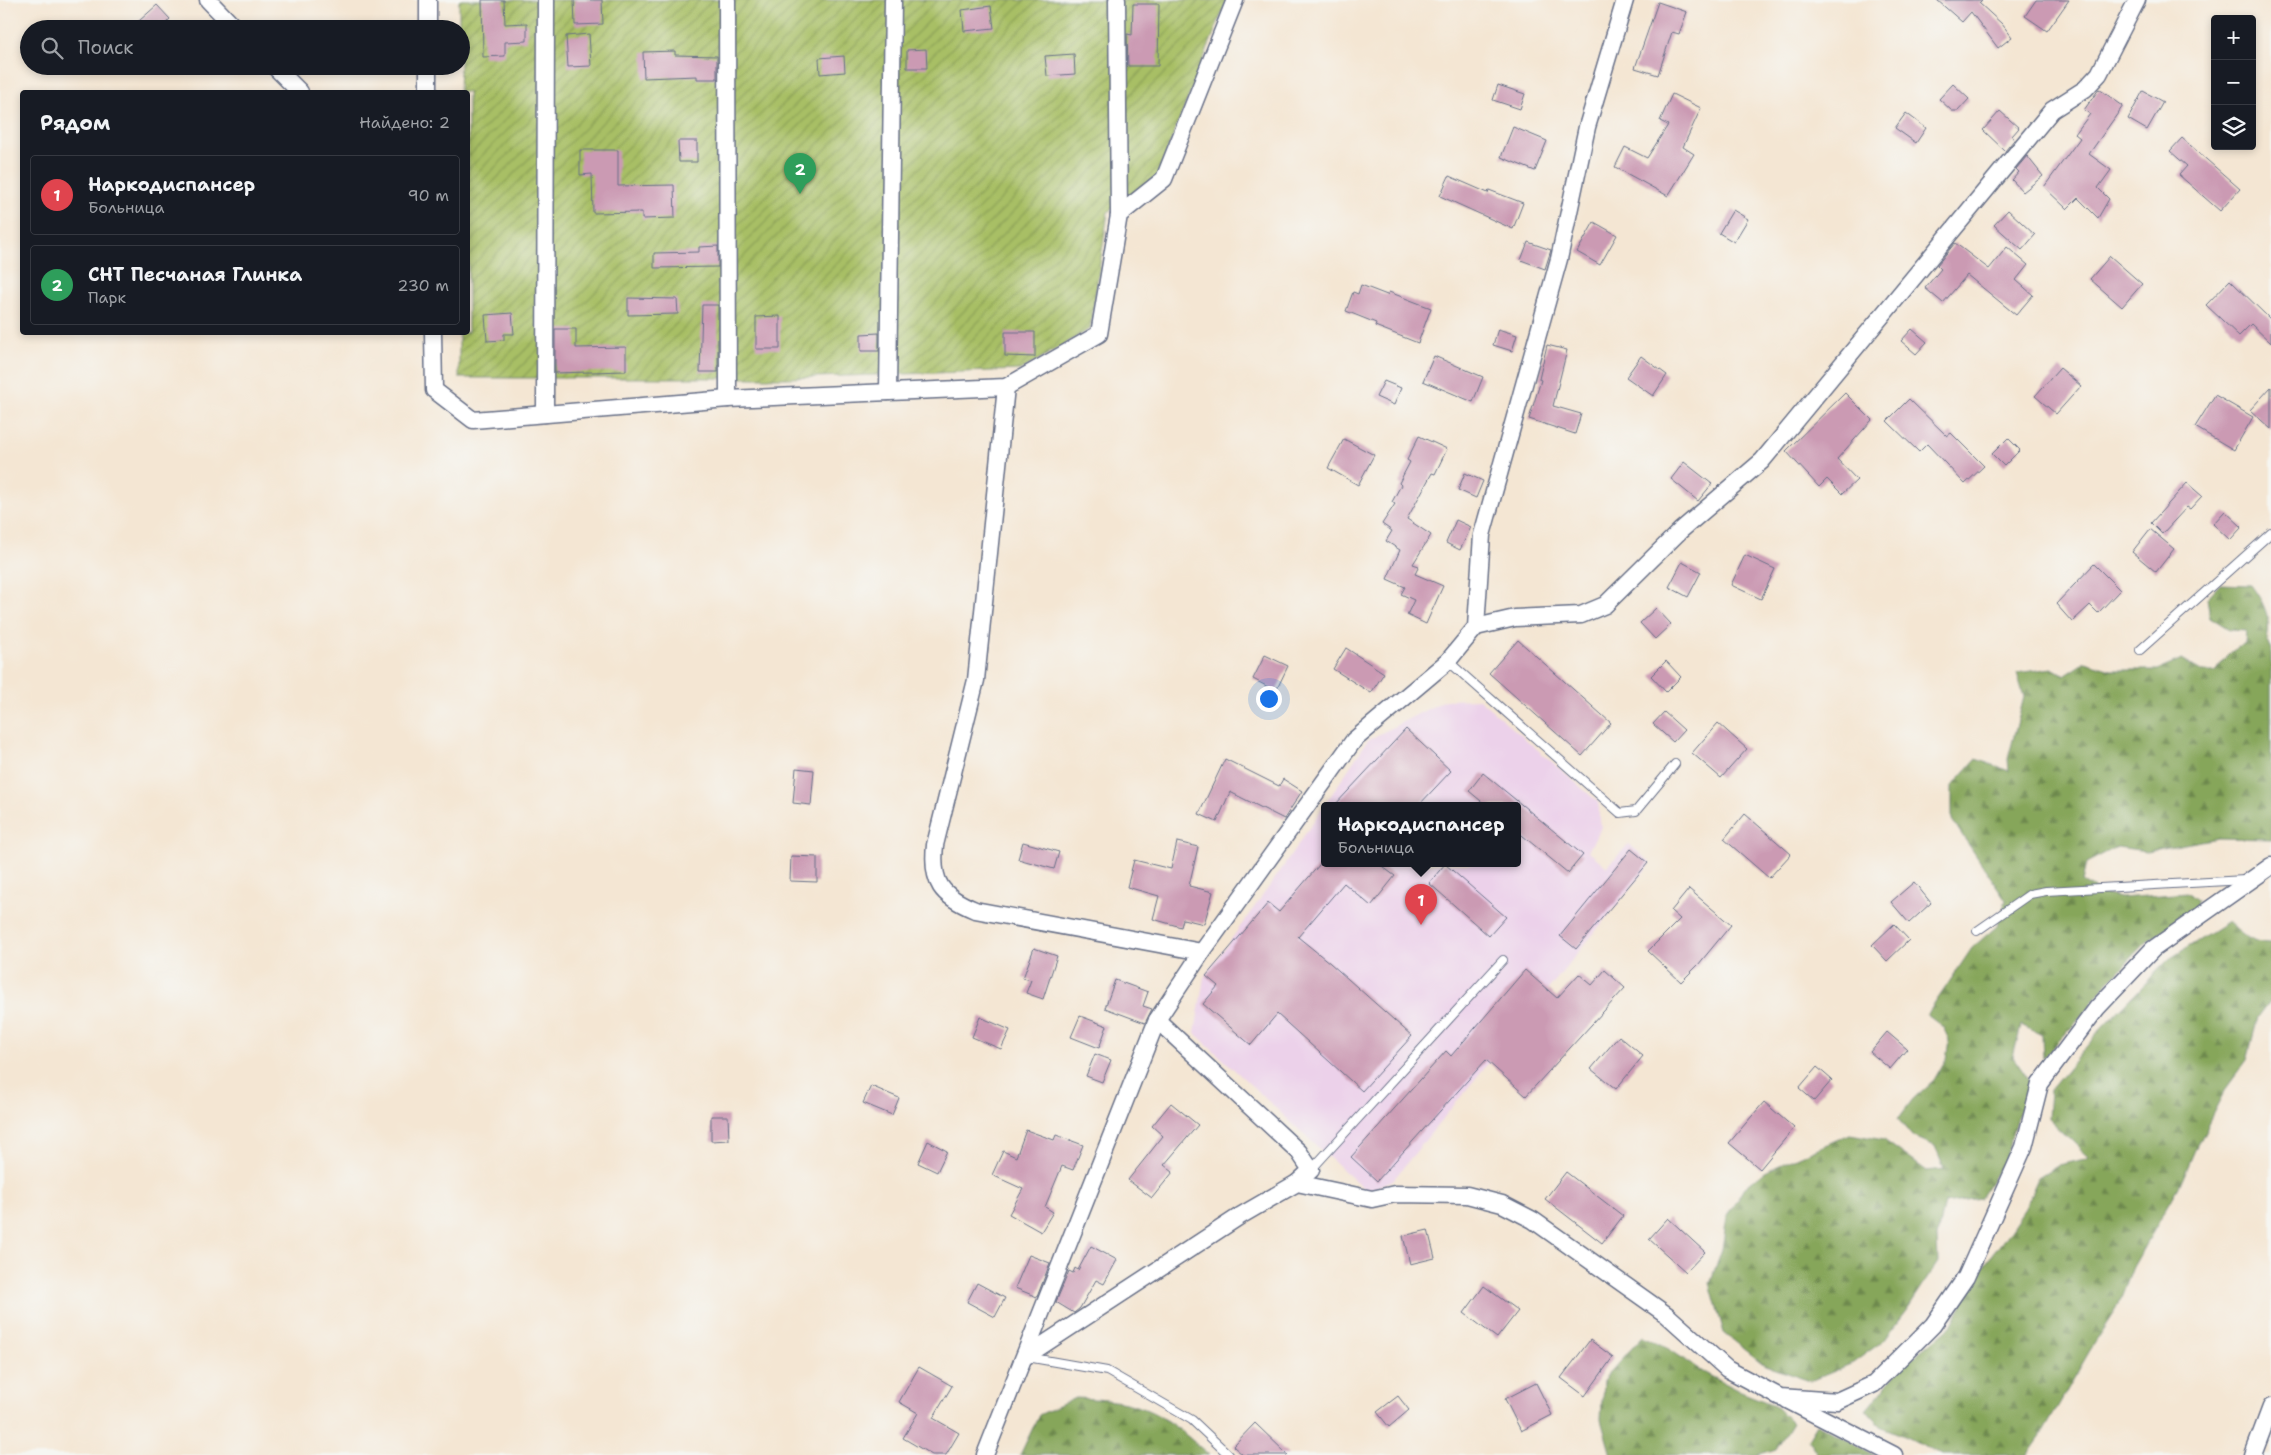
<!DOCTYPE html>
<html lang="ru">
<head>
<meta charset="utf-8">
<style>
  body { margin:0; font-family:"Shantell Sans",sans-serif; background:#20242c; color:#f1f3f6 }
  .controls { position:absolute; right:15px; top:15px; display:grid; overflow:hidden; border-radius:5px; box-shadow:0 2px 8px #0003 }
  .controls button { width:45px; height:45px; display:grid; place-items:center; padding:0; border:0; border-bottom:1px solid #363941; background:#171b24; color:#f1f3f6; font:25px sans-serif }
  .you { position:absolute; left:1268px; top:698px; width:18px; height:18px; margin:-12px; border:4px solid #fff; border-radius:50%; background:#1a73e8; box-shadow:0 0 0 8px #1a73e833 }
  .badge { display:grid; place-items:center; width:32px; height:32px; border-radius:50%; background:#ea580c; color:#fff; font-size:16px; font-weight:700 }
  .pin { position:absolute; translate:-50% -41px; filter:drop-shadow(0 1px 2px #0008) }
  .pin::after { content:''; position:absolute; top:26px; width:18px; height:15px; background:inherit; clip-path:polygon(0 0,100% 0,50% 100%) }
  .popup { position:absolute; left:1321px; top:802px; width:200px; height:65px; box-sizing:border-box; display:grid; place-content:center; border-radius:5px; background:#171b24; filter:drop-shadow(0 1px 4px #0005); font-size:16px; white-space:nowrap; color:#9ea1a6 }
  .popup b { font-size:19px; color:#f1f3f6 }
  .popup::after { content:''; position:absolute; left:50%; top:100%; margin-left:-10px; border:10px solid transparent; border-top-color:#171b24 }
  .list { margin:0; padding:0; list-style:none }
  h2 { display:flex; justify-content:space-between; align-items:center; height:65px; margin:0; padding:0 20px; font-size:21px }
  h2 small { font-size:16px; font-weight:400; color:#9ea1a6 }
  .list li { display:grid; grid-template-columns:32px 1fr auto; gap:15px; align-items:center; box-sizing:border-box; height:80px; margin:0 10px 10px; padding:0 10px; border:1px solid #363941; border-radius:5px }
  .list b { display:block; font-size:19px; white-space:nowrap }
  .list p { margin:0; font-size:16px; white-space:nowrap; color:#9ea1a6 }
  .list em { font-size:16px; font-style:normal; color:#9ea1a6 }
  .icon { flex:none; width:28px; height:28px; fill:none; stroke:currentColor; stroke-width:2; stroke-linecap:round; stroke-linejoin:round }
  .map { position:relative; flex:none; width:2271px; height:1455px; overflow:hidden }
  .search { position:absolute; background:#171b24; box-shadow:0 2px 8px #0003; left:20px; top:20px; width:450px; height:55px; display:flex; align-items:center; gap:12px; box-sizing:border-box; padding:0 18px; border-radius:28px; color:#9ea1a6; font-size:19px }
  .panel { position:absolute; background:#171b24; box-shadow:0 2px 8px #0003; left:20px; top:90px; width:450px; height:245px; border-radius:5px }
  .map>svg:first-child { display:block }
</style>
</head>
<body>
<div class="map">
<svg width="2271" height="1455" viewBox="0 0 2271 1455">
  <defs>
    <pattern id="forest-firs" width="22" height="20" patternUnits="userSpaceOnUse" patternTransform="scale(1.25)"><rect width="22" height="20" fill="#86a65a"/><path d="M5 1l3.5 6h-7zM16 11l3.5 6h-7z" fill="#6d884e"/></pattern>
    <pattern id="garden-furrows" width="10" height="10" patternUnits="userSpaceOnUse" patternTransform="scale(1.25)"><rect width="10" height="10" fill="#a8bf65"/><path d="M-1 1l2-2M0 10L10 0M9 11l2-2" fill="none" stroke="#889c56"/></pattern>
  </defs>
  <rect width="100%" height="100%" fill="#f6f6f2"/>
  <filter id="ink" filterUnits="userSpaceOnUse"><feTurbulence type="fractalNoise" baseFrequency=".02" numOctaves="2"/><feDisplacementMap in="SourceGraphic" scale="10" xChannelSelector="R" yChannelSelector="G"/><feConvolveMatrix kernelMatrix="1 2 1 2 8 2 1 2 1" color-interpolation-filters="sRGB"/></filter>
  <filter id="wash" filterUnits="userSpaceOnUse"><feTurbulence type="fractalNoise" baseFrequency=".0096" numOctaves="4" result="noise"/><feDisplacementMap in="SourceGraphic" scale="20" xChannelSelector="R" yChannelSelector="G"/><feGaussianBlur stdDeviation="1.12" result="paint"/><feColorMatrix in="noise" values="0 0 0 0 0 0 0 0 0 0 0 0 0 0 0 0 0 1.4 0 .05"/><feComposite in="paint" operator="in"/></filter>
  <g filter="url(#wash)">
    <rect width="100%" height="100%" fill="#f4e6d3"/>
    <path fill="#ecd1ea" fill-rule="evenodd" d="M1479 699 1598 802 1601 828 1588 851 1607 867 1629 844 1651 863 1393 1180 1367 1191 1325 1154 1195 1033 1204 977 1279 873 1368 740 1445 700ZM1325 806H1517V864H1325Z"/>
    <g fill="url(#forest-firs)" stroke="#506a5c">
      <path d="M2220 584 2251 585C2265 604 2271 617 2267 641L2271 650V839L2218 838 2146 851 2117 847 2086 863 2082 882 2104 894 2120 898 2188 893 2197 900 2196 911 2148 941 2104 986 2084 1014 2043 1058 2042 1035 2021 1025 2013 1057 2033 1086 2018 1113 2005 1160 1980 1198 1944 1203 1937 1236 1938 1262 1908 1308 1883 1341 1853 1363 1810 1381 1766 1366 1724 1333 1710 1283 1722 1249 1727 1216 1744 1188 1764 1172 1850 1134 1884 1140 1927 1171 1944 1169 1935 1146 1912 1136 1898 1119 1913 1099 1934 1080 1946 1059 1949 1040 1943 1027 1927 1015 1972 948 1997 926 2006 900 1952 820V786L1976 759 2009 771 2008 759 2024 697 2017 673 2052 668 2065 675 2085 662 2111 670H2158L2182 660 2203 672H2215L2228 654 2245 643 2246 630 2229 629 2210 617 2207 598Z"/>
      <path d="M2228 922C2241 934 2252 944 2271 944V1000L2258 1017 2247 1060 2225 1090 2197 1145 2180 1185 2133 1267 2117 1309 2089 1352 2044 1431 2027 1455H1942L1907 1437 1882 1427 1866 1410 1902 1367 1951 1326 1978 1273 2002 1242 2025 1208 2038 1178 2059 1165 2090 1158 2048 1118 2050 1090 2102 1028 2169 959Z"/>
      <polygon points="1643,1336 1669,1349 1703,1372 1741,1392 1774,1405 1792,1423 1776,1449 1757,1455 1611,1455 1601,1420 1603,1380"/>
      <path d="M1075 1398C1098 1399 1124 1400 1145 1409 1168 1418 1191 1439 1209 1455H1020L1039 1415Z"/>
      <polygon points="1817,1424 1875,1455 1818,1455 1808,1439"/>
    </g>
    <polygon fill="url(#garden-furrows)" stroke="#627762" points="459,0 1227,0 1157,176 1108,212 1090,329 1021,370 787,378 459,378 459,333 468,332 468,92 459,92 461,29 459,29"/>
    <g id="blocks">
      <g fill="#cb9ab3">
        <polygon points="482,0 504,0 505,24 527,23 527,41 505,42 505,56 483,57"/>
        <polygon points="574,0 602,0 603,24 575,25"/>
        <polygon points="1937,0 1982,0 1979,3 2002,24 2012,37 1998,48 1971,12 1962,22"/>
        <polygon points="2036,0 2069,0 2047,31 2025,16"/>
        <polygon points="1658,2 1687,12 1679,34 1672,32 1658,75 1635,68"/>
        <polygon points="1133,4 1159,4 1158,66 1128,66 1127,34 1132,35"/>
        <polygon points="157,5 170,19 160,29 130,29"/>
        <polygon points="991,6 994,28 964,31 962,10"/>
        <polygon points="589,34 591,66 568,67 566,36"/>
        <polygon points="926,49 927,68 907,68 907,50"/>
        <polygon points="675,51 675,55 717,56 717,79 697,79 697,76 644,78 643,52"/>
        <polygon points="1074,54 1075,74 1047,76 1045,56"/>
        <polygon points="844,56 845,72 820,74 819,58"/>
        <polygon points="1953,84 1969,99 1958,111 1952,111 1939,99"/>
        <polygon points="1498,85 1525,94 1520,109 1493,100"/>
        <polygon points="2099,89 2123,106 2089,154 2111,170 2098,188 2109,199 2098,218 2078,198 2067,209 2044,187 2080,138 2075,134 2090,114 2084,110"/>
        <polygon points="2143,91 2163,102 2147,130 2128,119"/>
        <polygon points="1672,94 1701,108 1683,147 1694,154 1668,196 1615,167 1625,147 1647,158 1668,125 1660,121"/>
        <polygon points="2000,111 2019,128 2012,136 2014,140 2005,151 1983,130"/>
        <polygon points="1906,113 1926,128 1916,143 1895,128"/>
        <polygon points="1513,127 1547,141 1535,171 1501,157"/>
        <polygon points="2182,138 2240,189 2220,211 2179,175 2187,166 2170,151"/>
        <polygon points="678,141 697,141 697,162 679,162"/>
        <polygon points="580,150 618,150 618,186 674,185 675,218 642,219 642,212 593,213 592,174 580,175"/>
        <polygon points="2027,156 2043,176 2023,192 2012,180 2019,172 2016,169"/>
        <polygon points="1449,176 1488,193 1489,190 1523,203 1513,229 1440,196"/>
        <polygon points="1733,210 1748,219 1734,242 1719,233"/>
        <polygon points="2008,210 2035,235 2022,250 1994,225"/>
        <polygon points="1594,222 1617,235 1600,265 1577,252"/>
        <polygon points="1528,242 1551,250 1545,269 1521,260"/>
        <polygon points="1955,243 1989,269 2007,247 2028,265 2016,280 2033,295 2016,315 1967,275 1943,303 1925,288 1941,269 1937,265"/>
        <polygon points="718,246 718,267 654,268 654,253 699,252 699,247"/>
        <polygon points="2110,256 2142,284 2122,307 2090,279"/>
        <polygon points="2230,280 2271,320 2271,343 2251,324 2239,336 2206,305"/>
        <polygon points="1361,285 1387,295 1389,292 1431,308 1418,343 1375,326 1376,323 1346,311 1353,292 1358,294"/>
        <polygon points="628,298 677,299 678,314 628,315"/>
        <polygon points="702,305 718,305 718,372 700,372"/>
        <polygon points="512,313 514,334 504,334 504,340 487,341 485,315"/>
        <polygon points="780,316 780,349 756,349 756,317"/>
        <polygon points="555,329 576,329 576,348 626,347 626,371 555,373"/>
        <polygon points="1498,329 1517,335 1512,351 1493,345"/>
        <polygon points="1912,329 1927,342 1916,354 1901,341"/>
        <polygon points="1005,332 1035,332 1035,357 1005,356"/>
        <polygon points="879,333 879,351 861,351 861,334"/>
        <polygon points="1547,345 1567,350 1553,406 1581,414 1575,434 1529,419 1541,380 1539,379"/>
        <polygon points="1434,356 1483,377 1473,402 1423,381"/>
        <polygon points="1641,356 1667,375 1653,396 1626,377"/>
        <polygon points="2060,368 2081,386 2056,414 2035,396"/>
        <polygon points="1384,381 1401,388 1394,405 1376,397"/>
        <polygon points="2271,387 2271,429 2250,410"/>
        <polygon points="1845,393 1872,420 1837,459 1857,480 1842,494 1827,479 1819,487 1786,451"/>
        <polygon points="2215,395 2253,417 2234,450 2195,427"/>
        <polygon points="1909,399 1947,436 1951,433 1984,466 1965,484 1927,444 1919,452 1887,421"/>
        <polygon points="1419,436 1447,449 1435,474 1432,473 1407,519 1431,535 1413,564 1419,566 1415,574 1443,586 1426,624 1407,615 1414,600 1401,594 1405,587 1387,579 1400,550 1386,541 1392,531 1382,524 1395,504 1392,502 1401,485 1399,483 1410,462 1407,460"/>
        <polygon points="2008,438 2020,450 2004,466 1992,454"/>
        <polygon points="1344,439 1374,455 1358,485 1328,468"/>
        <polygon points="1684,462 1712,484 1698,501 1671,479"/>
        <polygon points="1465,473 1483,481 1476,498 1458,490"/>
        <polygon points="2187,483 2202,496 2190,509 2187,507 2162,534 2151,523"/>
        <polygon points="2225,511 2242,527 2230,540 2213,524"/>
        <polygon points="1456,520 1471,527 1460,550 1446,543"/>
        <polygon points="2150,529 2174,549 2156,572 2132,552"/>
        <polygon points="1745,555 1775,569 1761,599 1731,585"/>
        <polygon points="1682,562 1701,572 1688,597 1669,587"/>
        <polygon points="2094,564 2120,590 2098,613 2090,605 2072,622 2056,604"/>
        <polygon points="1656,608 1671,624 1655,639 1640,623"/>
        <polygon points="1518,640 1611,723 1582,756 1489,673"/>
        <polygon points="1346,648 1384,673 1371,693 1333,669"/>
        <polygon points="1265,655 1288,666 1276,691 1253,679"/>
        <polygon points="1666,661 1681,677 1666,692 1651,676"/>
        <polygon points="1664,712 1684,730 1673,742 1653,724"/>
        <polygon points="1718,723 1747,749 1721,778 1692,753"/>
        <polygon points="1406,729 1451,771 1418,806 1334,806"/>
        <polygon points="1225,759 1279,786 1283,779 1302,791 1284,819 1230,792 1217,822 1199,814"/>
        <polygon points="796,768 814,770 811,805 793,803"/>
        <polygon points="1483,773 1583,855 1568,873 1517,831 1517,806 1487,806 1469,791"/>
        <polygon points="1745,814 1791,854 1769,878 1724,839"/>
        <polygon points="1023,842 1059,852 1054,869 1018,859"/>
        <polygon points="1177,842 1198,847 1189,886 1213,892 1204,924 1183,919 1181,927 1153,919 1159,896 1127,887 1134,860 1171,869"/>
        <polygon points="1631,849 1648,863 1576,949 1560,936"/>
        <polygon points="791,856 817,857 817,882 790,881"/>
        <polygon points="1320,864 1379,864 1395,876 1371,906 1344,883 1298,937 1330,963 1412,1036 1362,1091 1277,1014 1251,1045 1203,1004 1218,986 1206,976 1268,903 1279,912"/>
        <polygon points="1445,864 1506,917 1489,936 1429,883"/>
        <polygon points="1914,882 1931,903 1909,923 1891,902"/>
        <polygon points="1689,889 1731,925 1698,965 1681,982 1648,951 1680,919 1671,911"/>
        <polygon points="1894,924 1909,940 1887,961 1872,945"/>
        <polygon points="1034,948 1057,956 1043,999 1026,993 1031,980 1023,978"/>
        <polygon points="1525,970 1557,998 1579,974 1592,985 1605,970 1625,988 1526,1096 1486,1060 1377,1181 1351,1157 1446,1051 1451,1056"/>
        <polygon points="1115,980 1148,992 1143,1006 1152,1009 1145,1023 1105,1008"/>
        <polygon points="1080,1016 1107,1026 1099,1048 1071,1037"/>
        <polygon points="980,1017 1010,1030 1001,1049 972,1037"/>
        <polygon points="1887,1032 1907,1049 1890,1069 1870,1052"/>
        <polygon points="1619,1036 1643,1056 1616,1089 1591,1069"/>
        <polygon points="1095,1054 1111,1060 1102,1082 1086,1076"/>
        <polygon points="1817,1067 1832,1080 1814,1101 1799,1088"/>
        <polygon points="871,1086 899,1098 892,1115 863,1103"/>
        <polygon points="1764,1102 1794,1128 1760,1169 1729,1143"/>
        <polygon points="1171,1103 1198,1125 1164,1165 1173,1172 1152,1198 1128,1180 1163,1136 1152,1126"/>
        <polygon points="711,1116 728,1116 729,1140 711,1141"/>
        <polygon points="1026,1130 1054,1140 1056,1135 1083,1145 1073,1170 1062,1166 1045,1207 1053,1212 1041,1232 1009,1214 1023,1189 992,1175 1003,1151 1016,1157"/>
        <polygon points="928,1141 947,1151 937,1172 918,1163"/>
        <polygon points="1566,1172 1623,1216 1602,1243 1545,1199"/>
        <polygon points="1668,1218 1705,1252 1686,1272 1649,1239"/>
        <polygon points="1428,1230 1435,1258 1410,1264 1403,1236"/>
        <polygon points="1091,1246 1117,1260 1104,1284 1096,1280 1080,1308 1074,1313 1056,1302 1069,1271 1073,1273 1075,1268 1078,1270"/>
        <polygon points="1029,1255 1050,1263 1037,1297 1015,1288"/>
        <polygon points="977,1283 1005,1298 995,1317 967,1302"/>
        <polygon points="1484,1286 1518,1311 1497,1338 1464,1313"/>
        <polygon points="1590,1340 1613,1357 1585,1396 1561,1378"/>
        <polygon points="919,1367 952,1386 933,1418 959,1433 946,1455 932,1455 903,1438 918,1413 899,1402"/>
        <polygon points="1536,1383 1552,1415 1521,1431 1505,1399"/>
        <polygon points="1398,1396 1409,1410 1389,1427 1377,1412"/>
        <polygon points="1255,1423 1288,1455 1243,1455 1233,1446"/>
      </g>
    </g>
  </g>
  <g filter="url(#ink)">
    <use href="#blocks" fill-opacity="0" stroke="#676f87" stroke-width="1"/>
    <g fill="none" stroke-linecap="round" stroke-linejoin="round">
      <defs>
        <g id="lane">
          <polyline points="2140,650 2271,533"/>
          <polyline points="1448,661 1620,813 1636,811 1675,764"/>
          <polyline points="1977,931 2030,894 2046,891 2245,880"/>
          <polyline points="1311,1170 1503,960"/>
          <polyline points="1027,1357 1107,1371 1192,1420 1229,1455"/>
        </g>
        <g id="street">
          <polyline points="208,0 236,29"/>
          <polyline points="727,0 728,399"/>
          <polyline points="1117,0 1119,215"/>
          <polyline points="428,29 428,0"/>
          <polyline points="274,66 300,92"/>
          <polyline points="428,66 428,92"/>
          <polyline points="433,332 434,390 473,420 728,399 1006,387 1099,334 1119,215 1164,179 1235,0"/>
          <path d="M1006 387 976 680 935 845C931 883 941 896 975 910L1202 952"/>
          <polyline points="888,392 893,0"/>
          <polyline points="545,414 546,0"/>
          <polyline points="1476,627 1515,618 1581,615 1605,605 1680,531 1762,461 2052,110 2085,89 2099,74 2137,0"/>
          <polyline points="1157,1020 1299,1152 1311,1170 1297,1183"/>
          <polyline points="1026,1356 1240,1216 1297,1183 1372,1199 1395,1194 1467,1195 1502,1204 1533,1220 1667,1315 1727,1369 1780,1397 1837,1401 1874,1384 1933,1325 1966,1277 2024,1147 2040,1084 2097,1008 2153,949 2271,866"/>
          <polyline points="1787,1400 1894,1455"/>
          <polyline points="985,1455 1157,1020 1202,952 1354,740 1448,661 1476,627 1482,535 1559,259 1587,127 1625,0"/>
          <polyline points="2253,1455 2271,1407"/>
        </g>
      </defs>
      <use href="#lane" stroke="#676f87" stroke-width="10"/>
      <use href="#street" stroke="#676f87" stroke-width="19"/>
      <use href="#lane" stroke="#fff" stroke-width="8"/>
      <use href="#street" stroke="#fff" stroke-width="16"/>
    </g>
  </g>
</svg>
<div class="controls">
<button>+</button>
<button>−</button>
<button><svg class="icon" aria-label="layers" viewBox="0 0 24 24"><path d="M12 4l9 5-9 5-9-5zM3 14l9 5 9-5"/></svg></button>
</div>
<div class="you"></div>
<div class="pin badge" style="left:1421px;top:925px;background:#e0444e">1</div>
<div class="popup"><b>Наркодиспансер</b>Больница</div>
<div class="pin badge" style="left:800px;top:194px;background:#2e9e5b">2</div>
<div class="search"><svg class="icon" aria-label="search" viewBox="0 0 24 24"><circle cx="10" cy="10" r="6"/><path d="M15 15l6 6"/></svg>Поиск</div>
<section class="panel">
<h2>Рядом<small>Найдено: 2</small></h2>
<ul class="list">
<li><span class="badge" style="background:#e0444e">1</span><div><b>Наркодиспансер</b><p>Больница</p></div><em>90 m</em></li>
<li><span class="badge" style="background:#2e9e5b">2</span><div><b>СНТ Песчаная Глинка</b><p>Парк</p></div><em>230 m</em></li>
</ul>
</section>
</div>
</body>
</html>
